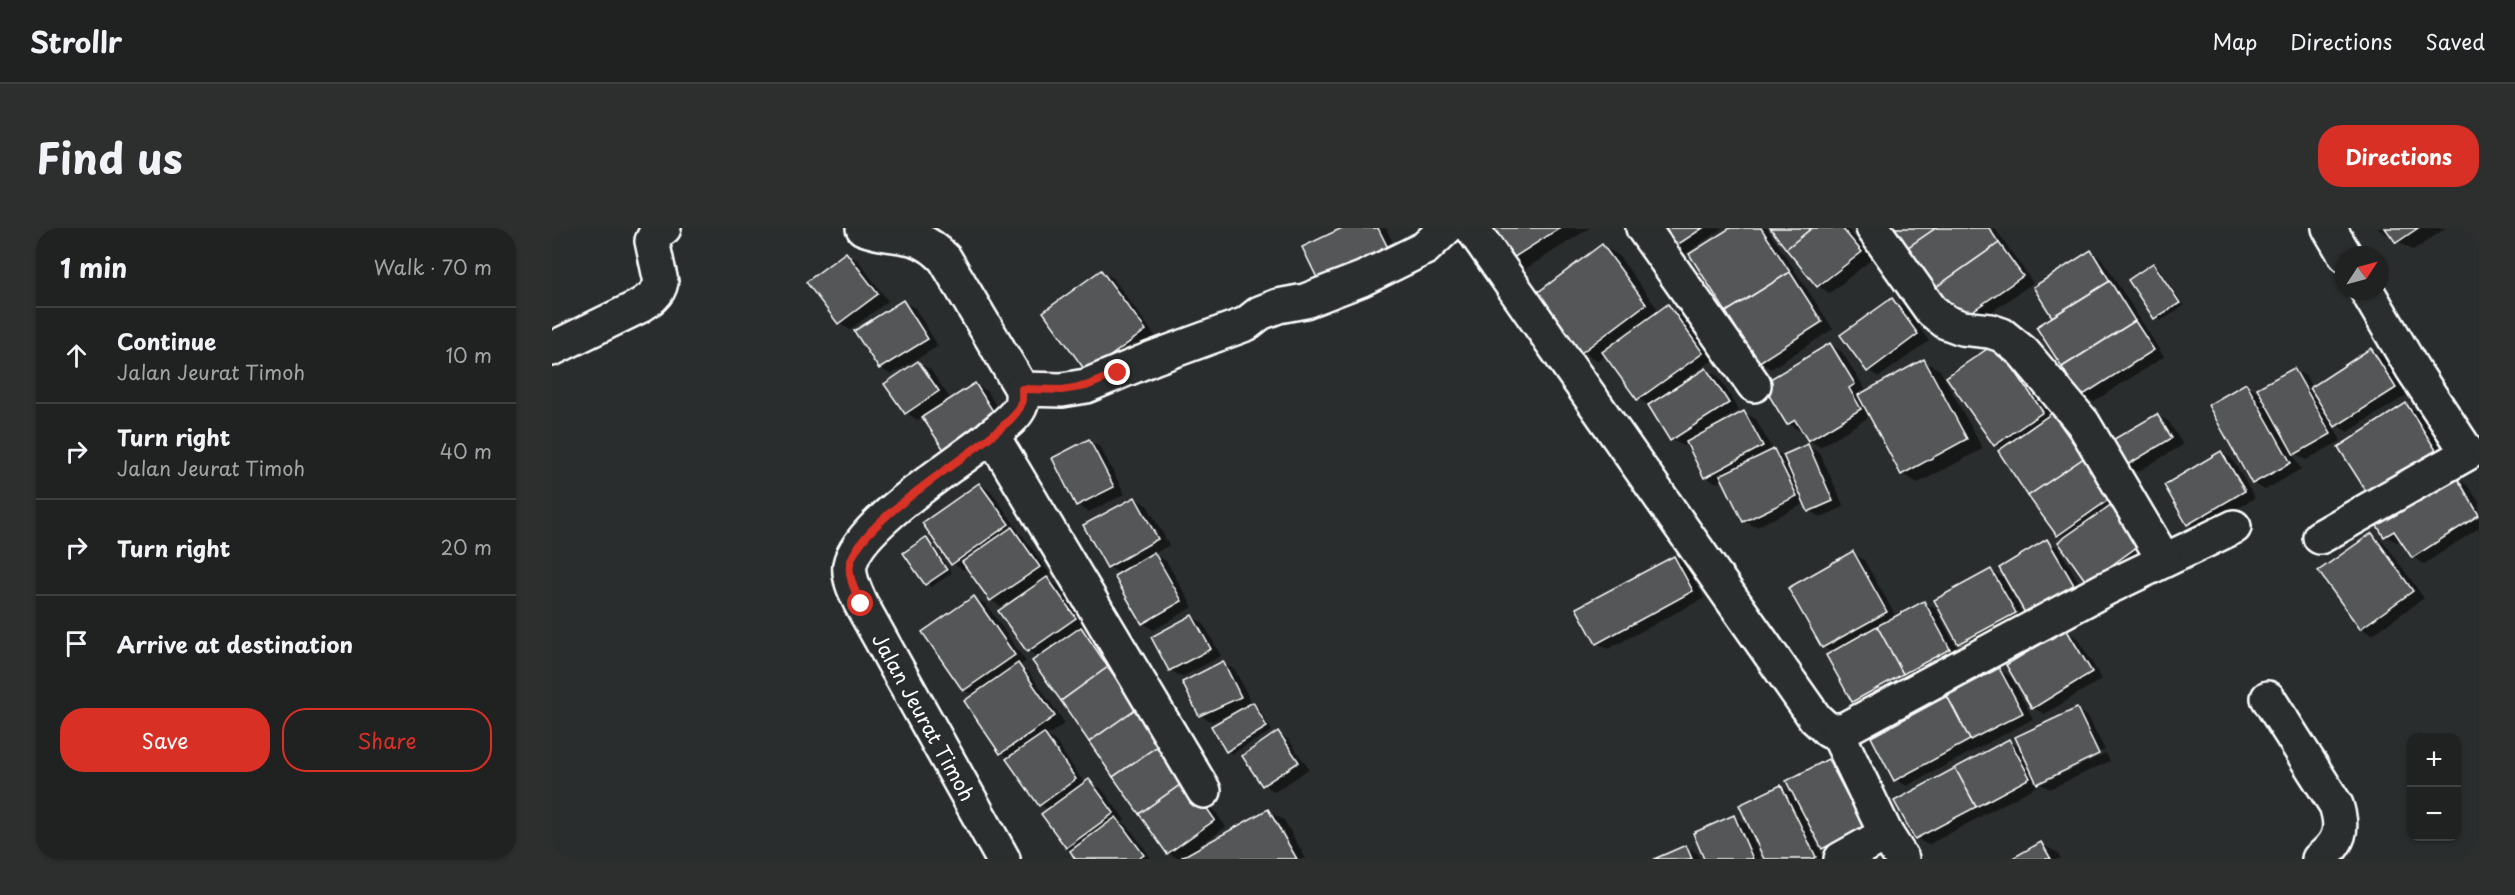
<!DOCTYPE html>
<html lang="en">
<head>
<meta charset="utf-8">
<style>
  body { margin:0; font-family:"Playpen Sans",sans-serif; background:#2d2f2f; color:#f1f3f6 }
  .controls { position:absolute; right:18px; bottom:18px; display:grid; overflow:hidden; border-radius:12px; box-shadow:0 2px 4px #0004 }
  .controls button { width:54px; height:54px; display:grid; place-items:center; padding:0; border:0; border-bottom:2px solid #3d3f40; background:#202222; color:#f1f3f6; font:30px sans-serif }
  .compass { position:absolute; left:1783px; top:18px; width:54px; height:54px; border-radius:50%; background:#202222; box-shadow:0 2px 4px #0004; rotate:54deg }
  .stop { position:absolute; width:18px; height:18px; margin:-14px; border:4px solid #d93025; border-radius:50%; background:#fff }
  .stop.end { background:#d93025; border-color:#fff; box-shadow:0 2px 6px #0008 }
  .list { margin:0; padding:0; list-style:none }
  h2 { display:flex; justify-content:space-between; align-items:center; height:78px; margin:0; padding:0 24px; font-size:26px }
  h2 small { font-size:20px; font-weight:400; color:#a2a4a5 }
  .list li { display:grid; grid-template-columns:39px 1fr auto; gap:18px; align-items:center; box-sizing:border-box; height:96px; padding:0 24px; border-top:2px solid #3d3f40 }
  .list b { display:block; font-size:22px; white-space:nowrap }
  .list p { margin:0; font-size:20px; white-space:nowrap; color:#a2a4a5 }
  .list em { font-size:20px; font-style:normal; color:#a2a4a5 }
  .actions { display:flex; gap:12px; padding:18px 24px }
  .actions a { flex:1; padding:14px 0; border:2px solid #d93025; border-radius:24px; text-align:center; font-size:21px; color:#d93025 }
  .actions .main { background:#d93025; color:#fff }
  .icon { flex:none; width:33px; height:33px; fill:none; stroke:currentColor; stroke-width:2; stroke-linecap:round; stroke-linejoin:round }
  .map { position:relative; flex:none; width:1927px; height:631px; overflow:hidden; border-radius:24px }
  header { display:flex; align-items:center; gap:36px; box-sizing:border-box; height:84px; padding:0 30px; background:#202222; border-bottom:2px solid #3d3f40 }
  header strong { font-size:28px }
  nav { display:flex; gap:33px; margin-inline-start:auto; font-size:21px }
  .intro { display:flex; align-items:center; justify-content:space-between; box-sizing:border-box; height:144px; padding:0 36px }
  h1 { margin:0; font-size:42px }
  .button { padding:15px 27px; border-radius:24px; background:#d93025; color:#fff; font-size:21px; font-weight:700 }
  main { display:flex; gap:36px; padding:0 36px }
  aside { flex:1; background:#202222; border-radius:24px; box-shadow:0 2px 4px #0004 }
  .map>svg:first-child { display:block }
</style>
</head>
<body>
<header>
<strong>Strollr</strong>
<nav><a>Map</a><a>Directions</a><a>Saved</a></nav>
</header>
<div class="intro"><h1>Find us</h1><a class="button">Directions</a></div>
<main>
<aside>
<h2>1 min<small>Walk · 70 m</small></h2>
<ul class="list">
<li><svg class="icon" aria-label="ahead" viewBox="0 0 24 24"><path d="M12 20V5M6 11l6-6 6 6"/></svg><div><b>Continue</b><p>Jalan Jeurat Timoh</p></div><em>10 m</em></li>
<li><svg class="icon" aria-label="right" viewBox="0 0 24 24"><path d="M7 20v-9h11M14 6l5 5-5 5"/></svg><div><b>Turn right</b><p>Jalan Jeurat Timoh</p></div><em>40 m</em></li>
<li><svg class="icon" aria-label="right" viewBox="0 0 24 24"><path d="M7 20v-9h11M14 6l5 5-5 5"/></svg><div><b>Turn right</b></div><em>20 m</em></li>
<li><svg class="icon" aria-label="arrive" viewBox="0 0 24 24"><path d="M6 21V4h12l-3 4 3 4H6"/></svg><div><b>Arrive at destination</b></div></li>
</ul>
<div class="actions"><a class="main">Save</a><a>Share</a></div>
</aside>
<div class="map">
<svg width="1927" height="631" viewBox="0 0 1927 631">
  <rect width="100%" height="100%" fill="#2a2d2e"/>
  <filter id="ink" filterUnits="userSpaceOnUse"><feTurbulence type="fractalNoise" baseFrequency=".0167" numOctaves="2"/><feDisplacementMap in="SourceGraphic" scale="12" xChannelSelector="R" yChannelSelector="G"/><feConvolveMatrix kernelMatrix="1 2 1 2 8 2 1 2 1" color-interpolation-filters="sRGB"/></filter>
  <g filter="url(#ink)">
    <g fill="#0007">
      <polygon points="793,0 834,0 848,29"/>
      <polygon points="928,0 1038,0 967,45"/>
      <polygon points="1106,0 1171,0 1132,27 1120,20"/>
      <polygon points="1181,0 1215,0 1281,101 1219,141 1207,134 1139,27"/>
      <polygon points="1220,0 1295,0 1320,31 1278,65 1266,58"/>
      <polygon points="1339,0 1443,0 1481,55 1415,101"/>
      <polygon points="1825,0 1894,0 1861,23"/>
      <polygon points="1050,18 1066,27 1108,84 1116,78 1127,85 1161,132 1134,151 1136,153 1154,142 1166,148 1187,182 1162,198 1163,200 1192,185 1204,191 1221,223 1232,228 1256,218 1268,225 1292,279 1269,289 1257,283 1254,275 1204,299 1192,293 1172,251 1165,255 1154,249 1136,215 1131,218 1119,211 1099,178 1086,171 1054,127 1046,133 1030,123"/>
      <polygon points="1539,24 1550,31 1612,129 1541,174 1529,167 1502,90 1483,59"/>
      <polygon points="294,26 306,32 336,73 298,102 287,95"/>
      <polygon points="1601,37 1607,40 1632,78 1609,93 1603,90"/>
      <polygon points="549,43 561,50 604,109 548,150"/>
      <polygon points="1340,72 1352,78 1377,113 1327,149 1316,142"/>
      <polygon points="351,74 363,80 386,118 339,147 328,140"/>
      <polygon points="1278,117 1289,123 1315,164 1372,133 1388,142 1431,221 1366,255 1350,246 1319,188 1268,219 1257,212 1250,201 1248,203 1236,196"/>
      <polygon points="1819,122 1831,129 1855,167 1796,204 1784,197 1779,189 1777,190 1789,213 1754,232 1739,223 1749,241 1713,262 1701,255 1694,157 1710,166 1742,142 1754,148 1760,160"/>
      <polygon points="1456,123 1500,187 1512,194 1599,323 1547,360 1513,311 1506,307 1451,222 1443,217 1396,149"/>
      <polygon points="366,135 378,141 399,172 423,156 435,163 457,198 395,224 372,188 366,192 354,185 334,157"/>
      <polygon points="1854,177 1866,183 1900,237 1863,272 1865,275 1904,250 1915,257 1927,274 1927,300 1872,336 1861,329 1849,312 1845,314 1833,308"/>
      <polygon points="1605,187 1617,194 1631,217 1585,244 1574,238"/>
      <polygon points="537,213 548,219 573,266 537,284 525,277"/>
      <polygon points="1669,224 1680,231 1703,270 1648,303 1636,296"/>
      <polygon points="428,257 439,263 467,303 466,304 471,308 498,346 493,350 507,358 535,397 529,401 540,407 674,599 640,623 641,625 716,583 732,592 754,631 632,631 631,629 627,631 616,625 488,430 476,423 453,381 439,372 416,339 412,342 400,335"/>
      <polygon points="583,270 595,277 617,317 602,326 614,333 641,379 602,402 591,395 568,346 556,338"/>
      <polygon points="1820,307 1832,314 1872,370 1820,407 1809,400"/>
      <polygon points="374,311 379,314 400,345 379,359 374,356"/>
      <polygon points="1495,313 1507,320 1532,363 1486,390 1474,384"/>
      <polygon points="1301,325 1312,332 1345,390 1372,375 1384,381 1409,427 1313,480 1301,473 1281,425 1271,419"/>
      <polygon points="1122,329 1134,336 1152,370 1056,421 1045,415"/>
      <polygon points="1439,343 1451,350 1474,392 1419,422 1407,415"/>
      <polygon points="422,370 434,376 474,434 467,438 477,444 513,495 495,508 503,513 533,556 538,553 549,560 573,592 570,594 576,598 600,631 525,631 491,586 497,582 488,577 458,530 449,525 423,468 412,462"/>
      <polygon points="640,389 651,395 669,428 630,449 618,442"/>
      <polygon points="1514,403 1525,410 1550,451 1493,486 1481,480"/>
      <polygon points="671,435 683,442 700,476 706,479 720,503 680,526 675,523 685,482 660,494 648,487"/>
      <polygon points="1447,442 1459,449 1481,491 1355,558 1344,552"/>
      <polygon points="1525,482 1536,489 1553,522 1491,551 1491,555 1554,525 1558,533 1498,561 1489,556 1376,617 1364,610 1344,573 1457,513 1470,521"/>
      <polygon points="726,505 737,512 757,541 723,564 712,557 693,528"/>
      <polygon points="1276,533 1287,539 1322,606 1283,627 1271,620 1260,600 1258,601 1272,631 1214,631 1229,559 1243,566"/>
      <polygon points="1182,589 1194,596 1209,631 1154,631"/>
      <polygon points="1489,616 1506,625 1509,631 1462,631"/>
      <polygon points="1133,618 1145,625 1148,631 1106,631"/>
    </g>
    <g fill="#555758" stroke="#fff" stroke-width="1.5">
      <polygon points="790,0 826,0 837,22 768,56 750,19"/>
      <polygon points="926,0 1008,0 950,37"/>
      <polygon points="1105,0 1151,0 1119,21"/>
      <polygon points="1178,0 1209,0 1238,44 1174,84 1137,26"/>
      <polygon points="1218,0 1260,0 1234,21"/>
      <polygon points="1260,0 1290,0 1310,24 1265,59 1234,21"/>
      <polygon points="1337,0 1384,0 1352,22"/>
      <polygon points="1384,0 1437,0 1447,15 1380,62 1352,22"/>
      <polygon points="1833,0 1866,0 1844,15"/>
      <polygon points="1447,15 1471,48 1403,95 1380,62"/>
      <polygon points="1050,16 1094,76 1029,125 985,65"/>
      <polygon points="1539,22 1558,53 1500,89 1481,59"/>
      <polygon points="294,24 326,66 286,96 254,54"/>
      <polygon points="1601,35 1628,75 1602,91 1576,52"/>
      <polygon points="549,42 594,102 535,145 491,84"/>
      <polygon points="1238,44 1270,94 1206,135 1174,84"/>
      <polygon points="1558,53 1583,93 1510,139 1484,99"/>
      <polygon points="1340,70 1366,106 1315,144 1288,107"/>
      <polygon points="351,72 376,111 327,141 302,103"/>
      <polygon points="1116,76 1151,125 1085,172 1050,124"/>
      <polygon points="1583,93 1602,122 1528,169 1510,139"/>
      <polygon points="1278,115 1303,156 1297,160 1309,181 1256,213 1243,192 1235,197 1210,156"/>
      <polygon points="1444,115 1491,184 1442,218 1394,149"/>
      <polygon points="1819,120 1844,160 1783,199 1758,160"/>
      <polygon points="1372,131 1415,211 1349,247 1306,167"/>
      <polygon points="366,133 387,163 353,186 332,156"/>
      <polygon points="1154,140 1177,175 1118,213 1096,177"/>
      <polygon points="1742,140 1779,206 1742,227 1705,160"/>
      <polygon points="423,155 446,191 394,225 370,189"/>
      <polygon points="1694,155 1739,235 1700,256 1656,177"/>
      <polygon points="1854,175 1889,230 1821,274 1786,219"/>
      <polygon points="1192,183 1211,218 1152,250 1134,214"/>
      <polygon points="1500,185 1532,230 1476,268 1446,223"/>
      <polygon points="1605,186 1620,210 1572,239 1557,214"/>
      <polygon points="537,211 562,259 524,278 500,230"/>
      <polygon points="1256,216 1281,273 1256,284 1231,227"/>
      <polygon points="1222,221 1245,268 1191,294 1168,247"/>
      <polygon points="1669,223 1693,263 1635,297 1612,257"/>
      <polygon points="1532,230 1559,270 1505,308 1476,268"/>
      <polygon points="1904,248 1927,287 1860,330 1842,303 1832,309 1818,286 1851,264 1860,277"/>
      <polygon points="427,255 457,296 399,337 370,295"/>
      <polygon points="583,269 606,311 555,340 531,297"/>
      <polygon points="1560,276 1589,316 1535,355 1506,314"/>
      <polygon points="460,299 488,339 438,373 410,334"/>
      <polygon points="1820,305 1861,363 1808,401 1766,343"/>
      <polygon points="374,309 395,342 373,357 351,325"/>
      <polygon points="1495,311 1522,357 1473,385 1447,340"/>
      <polygon points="1301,323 1335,384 1270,420 1236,360"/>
      <polygon points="602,324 630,373 590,396 562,348"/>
      <polygon points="1122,328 1141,363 1044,416 1024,380"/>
      <polygon points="1439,341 1464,385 1406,416 1382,372"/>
      <polygon points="495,349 524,390 475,424 446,383"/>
      <polygon points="422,368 463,427 411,463 370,404"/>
      <polygon points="1372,373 1398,421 1351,446 1325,398"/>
      <polygon points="640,387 659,421 617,443 599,409"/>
      <polygon points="1325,398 1351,446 1300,474 1274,427"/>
      <polygon points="529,399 556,439 509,473 480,433"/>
      <polygon points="1514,401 1540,444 1480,481 1454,437"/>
      <polygon points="671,433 689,469 647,488 630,454"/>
      <polygon points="466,435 503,488 448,526 412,473"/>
      <polygon points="556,439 585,480 537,514 509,473"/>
      <polygon points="1447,440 1471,485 1418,512 1395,468"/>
      <polygon points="1395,468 1418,512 1342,553 1319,509"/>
      <polygon points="701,474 715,499 674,524 659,498"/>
      <polygon points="585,480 610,515 561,549 537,514"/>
      <polygon points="1525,480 1547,526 1485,556 1463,509"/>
      <polygon points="726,503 747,534 710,558 690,528"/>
      <polygon points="492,505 524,551 487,578 454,531"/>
      <polygon points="1457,511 1478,550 1424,579 1403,540"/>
      <polygon points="610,515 635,552 587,586 561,549"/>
      <polygon points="1276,531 1312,599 1270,621 1234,553"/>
      <polygon points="1403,540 1424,579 1363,611 1342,573"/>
      <polygon points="537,551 562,585 514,620 489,586"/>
      <polygon points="635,552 663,592 615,626 587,586"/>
      <polygon points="1229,557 1264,629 1260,631 1212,631 1187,577"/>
      <polygon points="716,581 745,631 631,631 630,629"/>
      <polygon points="1182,587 1201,631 1152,631 1141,605"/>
      <polygon points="564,589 592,627 586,631 523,631 518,623"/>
      <polygon points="1489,614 1499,631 1459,631"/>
      <polygon points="1134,617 1140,631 1102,631"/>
    </g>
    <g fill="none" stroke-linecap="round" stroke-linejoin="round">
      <defs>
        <g id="minor">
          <path d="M311 0C344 13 364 0 393 31L470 161C470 167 471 173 468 179 462 191 449 199 439 208 405 236 305 297 298 337 296 350 304 365 309 376L451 631"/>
          <polyline points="920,0 1263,490 1277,503 1293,501 1553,361 1682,299"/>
          <polyline points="1091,0 1202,157"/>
          <polyline points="1321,0 1379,82 1394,94 1410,100 1438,103 1450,107 1471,124 1531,195 1612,332"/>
          <polyline points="1777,0 1793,27"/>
          <path d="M0 121 86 79C96 73 107 66 109 54L100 13 104 5 112 0"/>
          <polyline points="470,161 510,162 534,158 601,130 694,96 708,85 726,78 753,73 810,51 873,20 894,0"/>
          <polyline points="440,207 652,563"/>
          <polyline points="1768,309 1916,225 1860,140 1815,63"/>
          <path d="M1716 470 1784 577C1792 601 1788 615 1767 631"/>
          <polyline points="1285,504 1334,606 1350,631"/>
          <polyline points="1289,631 1334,606"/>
        </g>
      </defs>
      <use href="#minor" stroke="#fff" stroke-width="38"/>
      <use href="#minor" stroke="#2a2d2e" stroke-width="33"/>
    </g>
  </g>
  <g fill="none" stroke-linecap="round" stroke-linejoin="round" filter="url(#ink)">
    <path stroke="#d93025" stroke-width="8" d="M309 376C304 365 296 350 298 337 305 297 405 236 439 208 449 199 462 191 468 179 471 173 470 167 470 161L510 162 534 158 566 145"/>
  </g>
  <g text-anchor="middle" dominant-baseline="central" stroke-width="6" stroke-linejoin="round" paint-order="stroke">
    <g font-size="20" fill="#fff" stroke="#2a2d2e">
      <text transform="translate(372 489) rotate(61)">Jalan Jeurat Timoh</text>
    </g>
  </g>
</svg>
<div class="controls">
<button>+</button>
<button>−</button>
</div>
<svg class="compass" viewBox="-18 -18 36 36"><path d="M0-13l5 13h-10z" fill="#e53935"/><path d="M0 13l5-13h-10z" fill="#a2a4a5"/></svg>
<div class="stop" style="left:309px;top:376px"></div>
<div class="stop end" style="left:566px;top:145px"></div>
</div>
</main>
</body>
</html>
